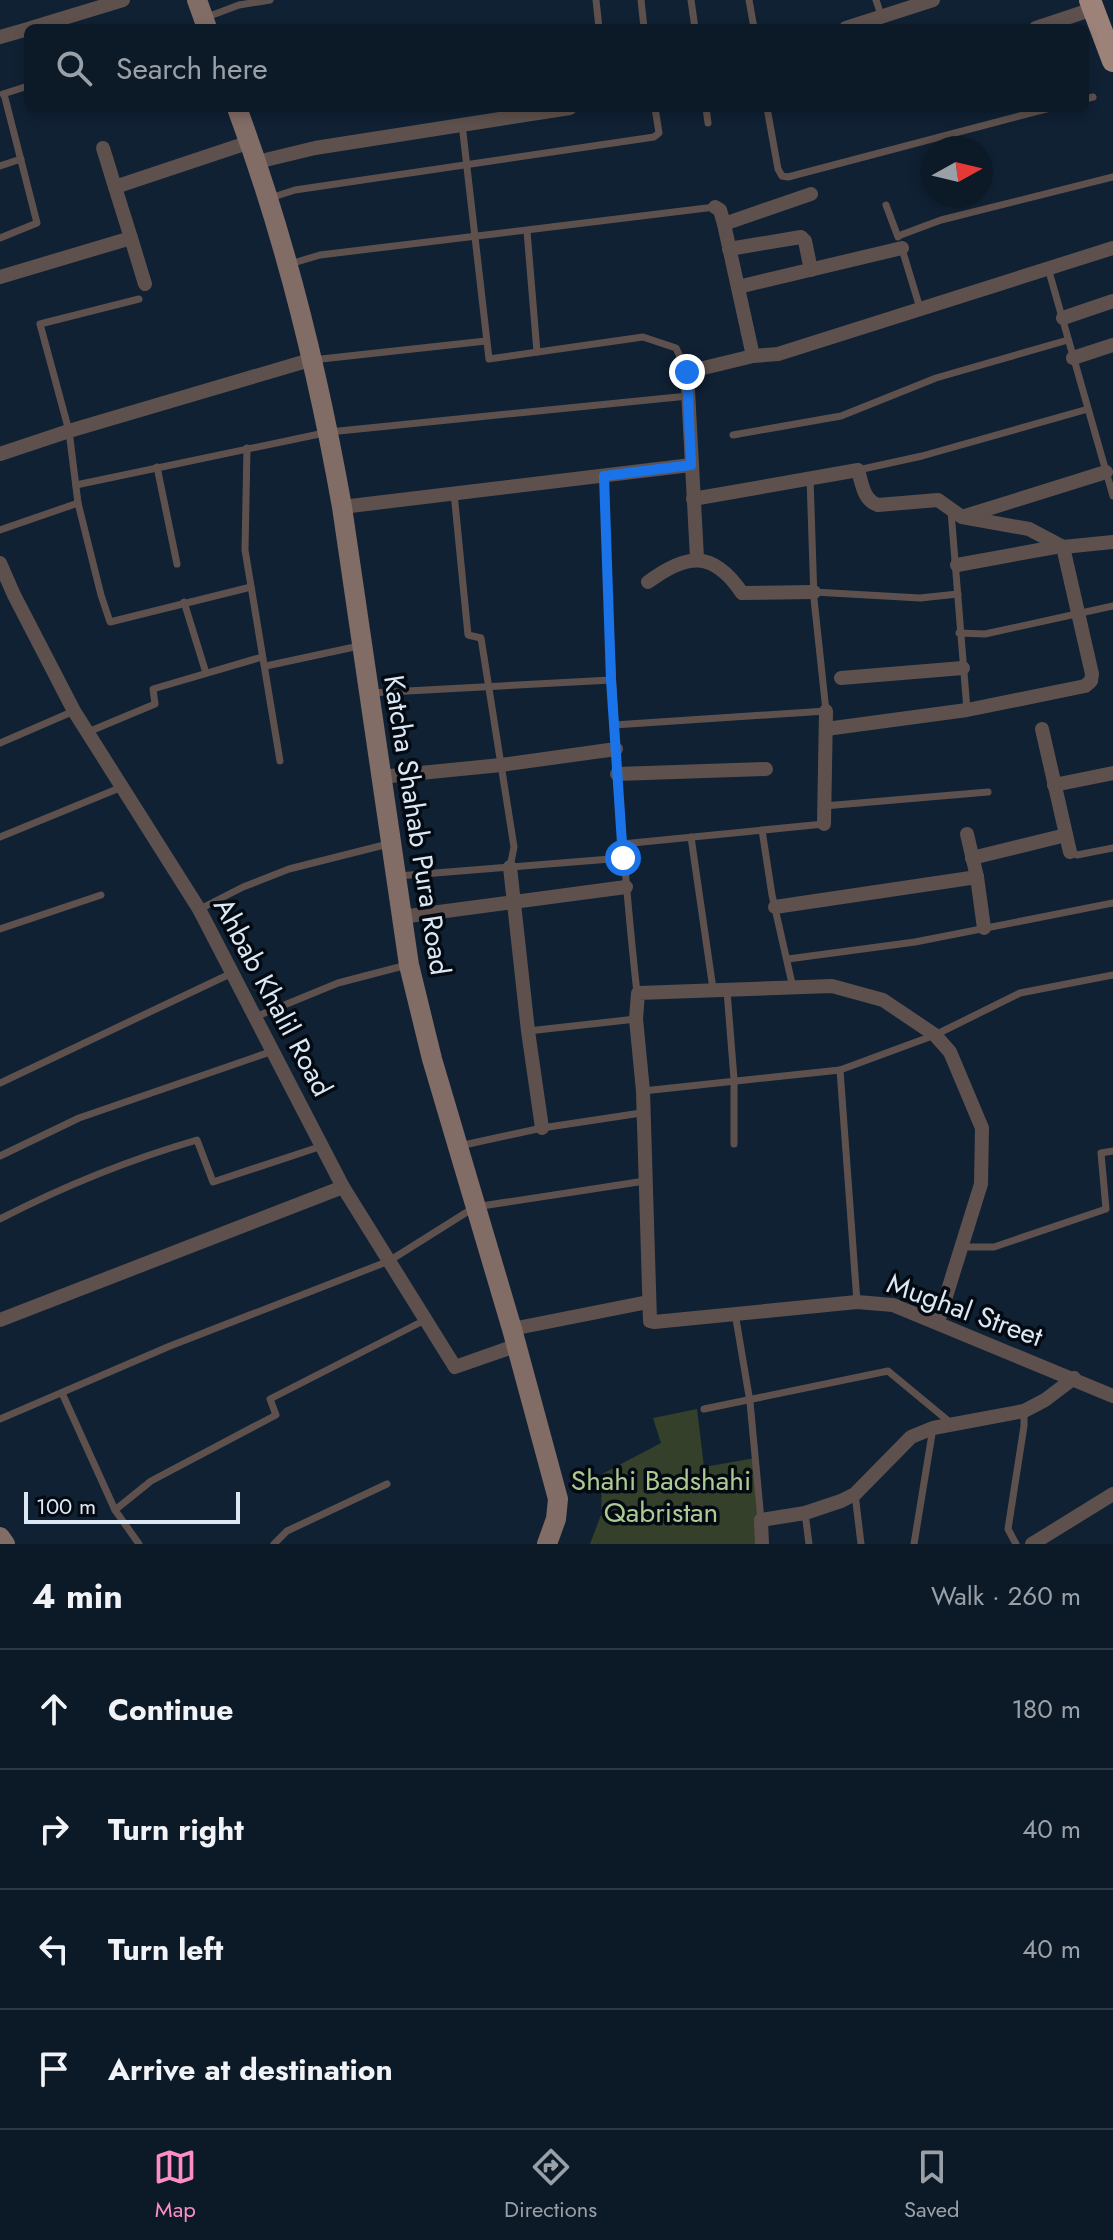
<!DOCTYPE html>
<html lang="en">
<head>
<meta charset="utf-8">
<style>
  body { margin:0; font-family:Jost,sans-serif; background:#1a2633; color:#f1f3f6 }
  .compass { position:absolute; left:921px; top:136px; width:72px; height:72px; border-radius:50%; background:#0c1927; box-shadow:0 4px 12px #0003; rotate:82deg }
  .scale { position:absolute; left:24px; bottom:20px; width:216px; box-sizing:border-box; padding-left:8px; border:4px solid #dde8f5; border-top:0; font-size:22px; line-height:28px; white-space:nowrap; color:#dde8f5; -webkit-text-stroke:6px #040a12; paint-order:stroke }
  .stop { position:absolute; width:24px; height:24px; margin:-18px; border:6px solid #1a73e8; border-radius:50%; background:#fff }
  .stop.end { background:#1a73e8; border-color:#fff; box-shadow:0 2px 8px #0008 }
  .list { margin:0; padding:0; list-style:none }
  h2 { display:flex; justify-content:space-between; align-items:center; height:104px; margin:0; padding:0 32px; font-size:34px }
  h2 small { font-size:26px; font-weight:400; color:#9aa0a7 }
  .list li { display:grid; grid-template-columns:52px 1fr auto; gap:24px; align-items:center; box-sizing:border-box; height:120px; padding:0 32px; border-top:2px solid #2c3844 }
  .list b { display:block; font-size:30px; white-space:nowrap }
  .list em { font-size:26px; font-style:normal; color:#9aa0a7 }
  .icon { flex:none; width:44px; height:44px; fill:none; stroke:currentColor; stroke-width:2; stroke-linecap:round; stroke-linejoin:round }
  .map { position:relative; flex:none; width:1113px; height:1544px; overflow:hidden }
  .search { position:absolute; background:#0c1927; box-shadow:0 4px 12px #0003; left:24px; right:24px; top:24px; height:88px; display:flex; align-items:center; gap:20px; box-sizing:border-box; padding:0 28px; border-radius:12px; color:#9aa0a7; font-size:30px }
  .sheet { height:584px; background:#0c1927 }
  nav { display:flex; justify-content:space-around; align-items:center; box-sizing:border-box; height:112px; border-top:2px solid #2c3844; background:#0c1927; font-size:22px; color:#9aa0a7 }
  nav a { display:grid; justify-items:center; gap:4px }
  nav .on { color:#fb8fc5 }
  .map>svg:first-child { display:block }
</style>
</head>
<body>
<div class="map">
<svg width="1113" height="1544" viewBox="0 0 1113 1544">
  <rect width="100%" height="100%" fill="#102134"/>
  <polygon fill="#344029" points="697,1409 704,1467 755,1458 762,1544 590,1544 601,1515 602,1474 661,1443 653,1418"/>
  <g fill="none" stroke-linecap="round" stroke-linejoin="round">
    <g stroke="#5e514d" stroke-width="7">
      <polyline points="596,0 599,28"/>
      <polyline points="641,0 644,28"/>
      <polyline points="691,0 695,28"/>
      <polyline points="749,0 754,28"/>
      <polyline points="876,0 881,15"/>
      <polyline points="207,17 239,5 270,0"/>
      <polyline points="3,94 28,86"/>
      <polyline points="1085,99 1093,97"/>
      <polyline points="706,108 708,123"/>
      <polyline points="767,108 778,169 782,176 788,177 1050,108"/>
      <polyline points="462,124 489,359 643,337 676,348 687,372"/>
      <polyline points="0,166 21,159"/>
      <polyline points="270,198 295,190 654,137 659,133 655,108"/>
      <polyline points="886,205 898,237"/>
      <polyline points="527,231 537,352"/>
      <polyline points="898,236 941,220 1113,177"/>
      <polyline points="0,238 37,223 4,94"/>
      <polyline points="902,249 920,308"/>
      <polyline points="290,264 320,255 715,207"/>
      <polyline points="1048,268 1113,496"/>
      <polyline points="312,360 486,341"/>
      <polyline points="733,435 841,416 936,378 1068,340"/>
      <polyline points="247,448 245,550 280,761"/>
      <polyline points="157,467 177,564"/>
      <polyline points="858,470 922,456 1088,409"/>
      <path d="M604 476C610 649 618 821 637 993"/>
      <polyline points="76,485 329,432 688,396"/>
      <polyline points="454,493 468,635 481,638 514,847 510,867"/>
      <polyline points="78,503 101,595 110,622 251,587"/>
      <polyline points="951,511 967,710"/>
      <polyline points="0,530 78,503 69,431 40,324 139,299"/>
      <polyline points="814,592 920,598 958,594"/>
      <polyline points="184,602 206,673"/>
      <polyline points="959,633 985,634 1113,606"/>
      <polyline points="266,666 359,646"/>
      <polyline points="370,693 611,680"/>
      <polyline points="614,725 826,711 814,599 810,478"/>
      <polyline points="88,732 155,704 153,689 262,657"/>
      <polyline points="0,743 74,711"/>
      <polyline points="824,806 988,792"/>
      <polyline points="762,830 772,895 793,988"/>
      <polyline points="0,837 122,787"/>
      <polyline points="691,837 713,989"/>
      <polyline points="622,844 824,824"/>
      <polyline points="1070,852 1077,855 1113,848"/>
      <polyline points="398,876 623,858"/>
      <polyline points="200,909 243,887 289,869 388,844"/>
      <polyline points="0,929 101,895"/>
      <polyline points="788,959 915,942 1113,903"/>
      <polyline points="727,991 734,1079 734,1144"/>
      <polyline points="255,1017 338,983 407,965"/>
      <polyline points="528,1031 636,1019"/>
      <polyline points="840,1070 857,1302"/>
      <polyline points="0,1083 232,973"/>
      <polyline points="643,1091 840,1070 935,1035 1020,993 1113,975"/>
      <polyline points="459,1146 542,1128 641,1113"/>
      <polyline points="0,1156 79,1118 273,1051"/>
      <path d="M0 1219C64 1186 128 1160 197 1140L213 1182 322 1146"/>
      <polyline points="962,1247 994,1247 1106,1209 1101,1153 1113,1151"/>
      <polyline points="735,1313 750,1402 761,1520"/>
      <polyline points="62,1393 115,1510 139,1544"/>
      <polyline points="704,1409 888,1371 952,1424"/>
      <polyline points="0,1419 170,1346 389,1261 475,1207 645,1181"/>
      <polyline points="855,1494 861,1544"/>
      <polyline points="115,1510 151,1481 276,1415 270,1399 425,1320"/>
      <polyline points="805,1513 809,1544"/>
      <polyline points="274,1544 287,1531 387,1484"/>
      <polyline points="914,1544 933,1428"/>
      <polyline points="1016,1544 1008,1529 1024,1426 1024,1411"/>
    </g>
    <g stroke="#5e514d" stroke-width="14">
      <polyline points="31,28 123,0"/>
      <polyline points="846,28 933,0"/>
      <polyline points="1036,28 1093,9"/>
      <polyline points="0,37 28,29"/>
      <polyline points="103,148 115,187"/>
      <polyline points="257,162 315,148 570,108"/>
      <polyline points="715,207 720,210 724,224 753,356"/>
      <polyline points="724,224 811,194"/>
      <polyline points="131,238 145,284"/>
      <polyline points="729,249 801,237 805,241 811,270"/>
      <polyline points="0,277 131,238 115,187 250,142"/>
      <polyline points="738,287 902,248"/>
      <polyline points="1063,318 1113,301"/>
      <polyline points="1073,358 1113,345"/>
      <polyline points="0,454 69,431 310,360"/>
      <path d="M693 499 858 470C862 483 863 500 878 505L938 500 962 517 1029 529 1063 547 1113 542"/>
      <polyline points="342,507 691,465"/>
      <polyline points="965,516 1106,472"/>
      <polyline points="697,558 687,372 753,356 778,354 1113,248"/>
      <polyline points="0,563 14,595 74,711 199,909 343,1187 455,1367 515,1346"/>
      <polyline points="957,565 1061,546"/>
      <path d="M648 582C687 553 713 550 742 593L814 592"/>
      <polyline points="841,678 963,668"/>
      <polyline points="826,729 967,710 1085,686 1091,681 1092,674 1063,547"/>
      <polyline points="1042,729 1070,852"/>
      <polyline points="617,774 766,769"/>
      <polyline points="380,777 501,765 616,749"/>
      <polyline points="1054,785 1113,773"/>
      <polyline points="824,824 826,711"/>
      <polyline points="967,834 977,877 984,928"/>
      <polyline points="972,858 1066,835"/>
      <polyline points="510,867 528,1031 542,1128"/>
      <polyline points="775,907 977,877"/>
      <polyline points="401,917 626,887"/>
      <polyline points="0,1320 343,1187"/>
      <polyline points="938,1322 981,1184 982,1128 950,1052 935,1035 883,1000 832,986 638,993 636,1019 643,1091 650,1321 654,1322 857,1302 893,1305 1113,1396"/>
      <polyline points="512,1329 648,1302"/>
      <polyline points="762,1544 761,1520 805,1513 841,1501 855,1494 911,1437 933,1428 1024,1411 1045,1400 1074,1378"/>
      <polyline points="1032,1544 1113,1494"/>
    </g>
    <g stroke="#826c66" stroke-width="20">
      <polyline points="197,0 207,28"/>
      <path d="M237 108C285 237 318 372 342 507L409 965 432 1059 512 1329 558 1499 556 1519 547 1544"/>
      <polyline points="0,1537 5,1544"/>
    </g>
    <polyline stroke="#9d8279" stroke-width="22" points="1090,0 1113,61"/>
  </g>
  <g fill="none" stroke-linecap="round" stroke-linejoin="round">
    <polyline stroke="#1a73e8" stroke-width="10" points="623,858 611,680 604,476 691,465 687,372"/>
  </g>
  <g text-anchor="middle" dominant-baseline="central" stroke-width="7" stroke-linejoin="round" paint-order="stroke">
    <g font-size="28" fill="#dde8f5" stroke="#040a12">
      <text transform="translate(417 825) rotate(81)">Katcha Shahab Pura Road</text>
      <text transform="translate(273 997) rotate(62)">Ahbab Khalil Road</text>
      <text transform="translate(965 1310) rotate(20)">Mughal Street</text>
    </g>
    <g font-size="28" fill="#acca91" stroke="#040a12">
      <text x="661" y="1480">Shahi Badshahi<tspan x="661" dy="32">Qabristan</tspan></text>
    </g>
  </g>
</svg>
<svg class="compass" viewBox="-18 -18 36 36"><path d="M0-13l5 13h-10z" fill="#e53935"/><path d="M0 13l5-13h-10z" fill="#9aa0a7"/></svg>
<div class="scale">100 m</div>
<div class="stop" style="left:623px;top:858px"></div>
<div class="stop end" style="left:687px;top:372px"></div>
<div class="search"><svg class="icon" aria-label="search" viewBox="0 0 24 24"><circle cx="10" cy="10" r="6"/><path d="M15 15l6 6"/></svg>Search here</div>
</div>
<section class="sheet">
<h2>4 min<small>Walk · 260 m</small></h2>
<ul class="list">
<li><svg class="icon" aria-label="ahead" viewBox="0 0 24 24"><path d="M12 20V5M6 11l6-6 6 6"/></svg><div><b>Continue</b></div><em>180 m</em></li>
<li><svg class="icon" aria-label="right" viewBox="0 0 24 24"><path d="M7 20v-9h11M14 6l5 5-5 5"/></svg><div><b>Turn right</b></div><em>40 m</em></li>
<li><svg class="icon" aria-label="left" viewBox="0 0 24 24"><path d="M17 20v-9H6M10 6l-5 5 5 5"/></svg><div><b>Turn left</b></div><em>40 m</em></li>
<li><svg class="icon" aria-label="arrive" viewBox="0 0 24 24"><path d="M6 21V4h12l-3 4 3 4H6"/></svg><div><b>Arrive at destination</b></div></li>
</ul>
</section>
<nav>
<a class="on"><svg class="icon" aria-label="map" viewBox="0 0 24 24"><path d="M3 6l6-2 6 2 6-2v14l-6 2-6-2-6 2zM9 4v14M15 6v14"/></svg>Map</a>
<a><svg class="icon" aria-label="directions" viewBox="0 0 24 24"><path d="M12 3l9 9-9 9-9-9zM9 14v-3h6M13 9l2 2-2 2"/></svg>Directions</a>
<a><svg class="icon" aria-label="saved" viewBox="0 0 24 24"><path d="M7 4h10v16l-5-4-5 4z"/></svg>Saved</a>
</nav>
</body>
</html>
